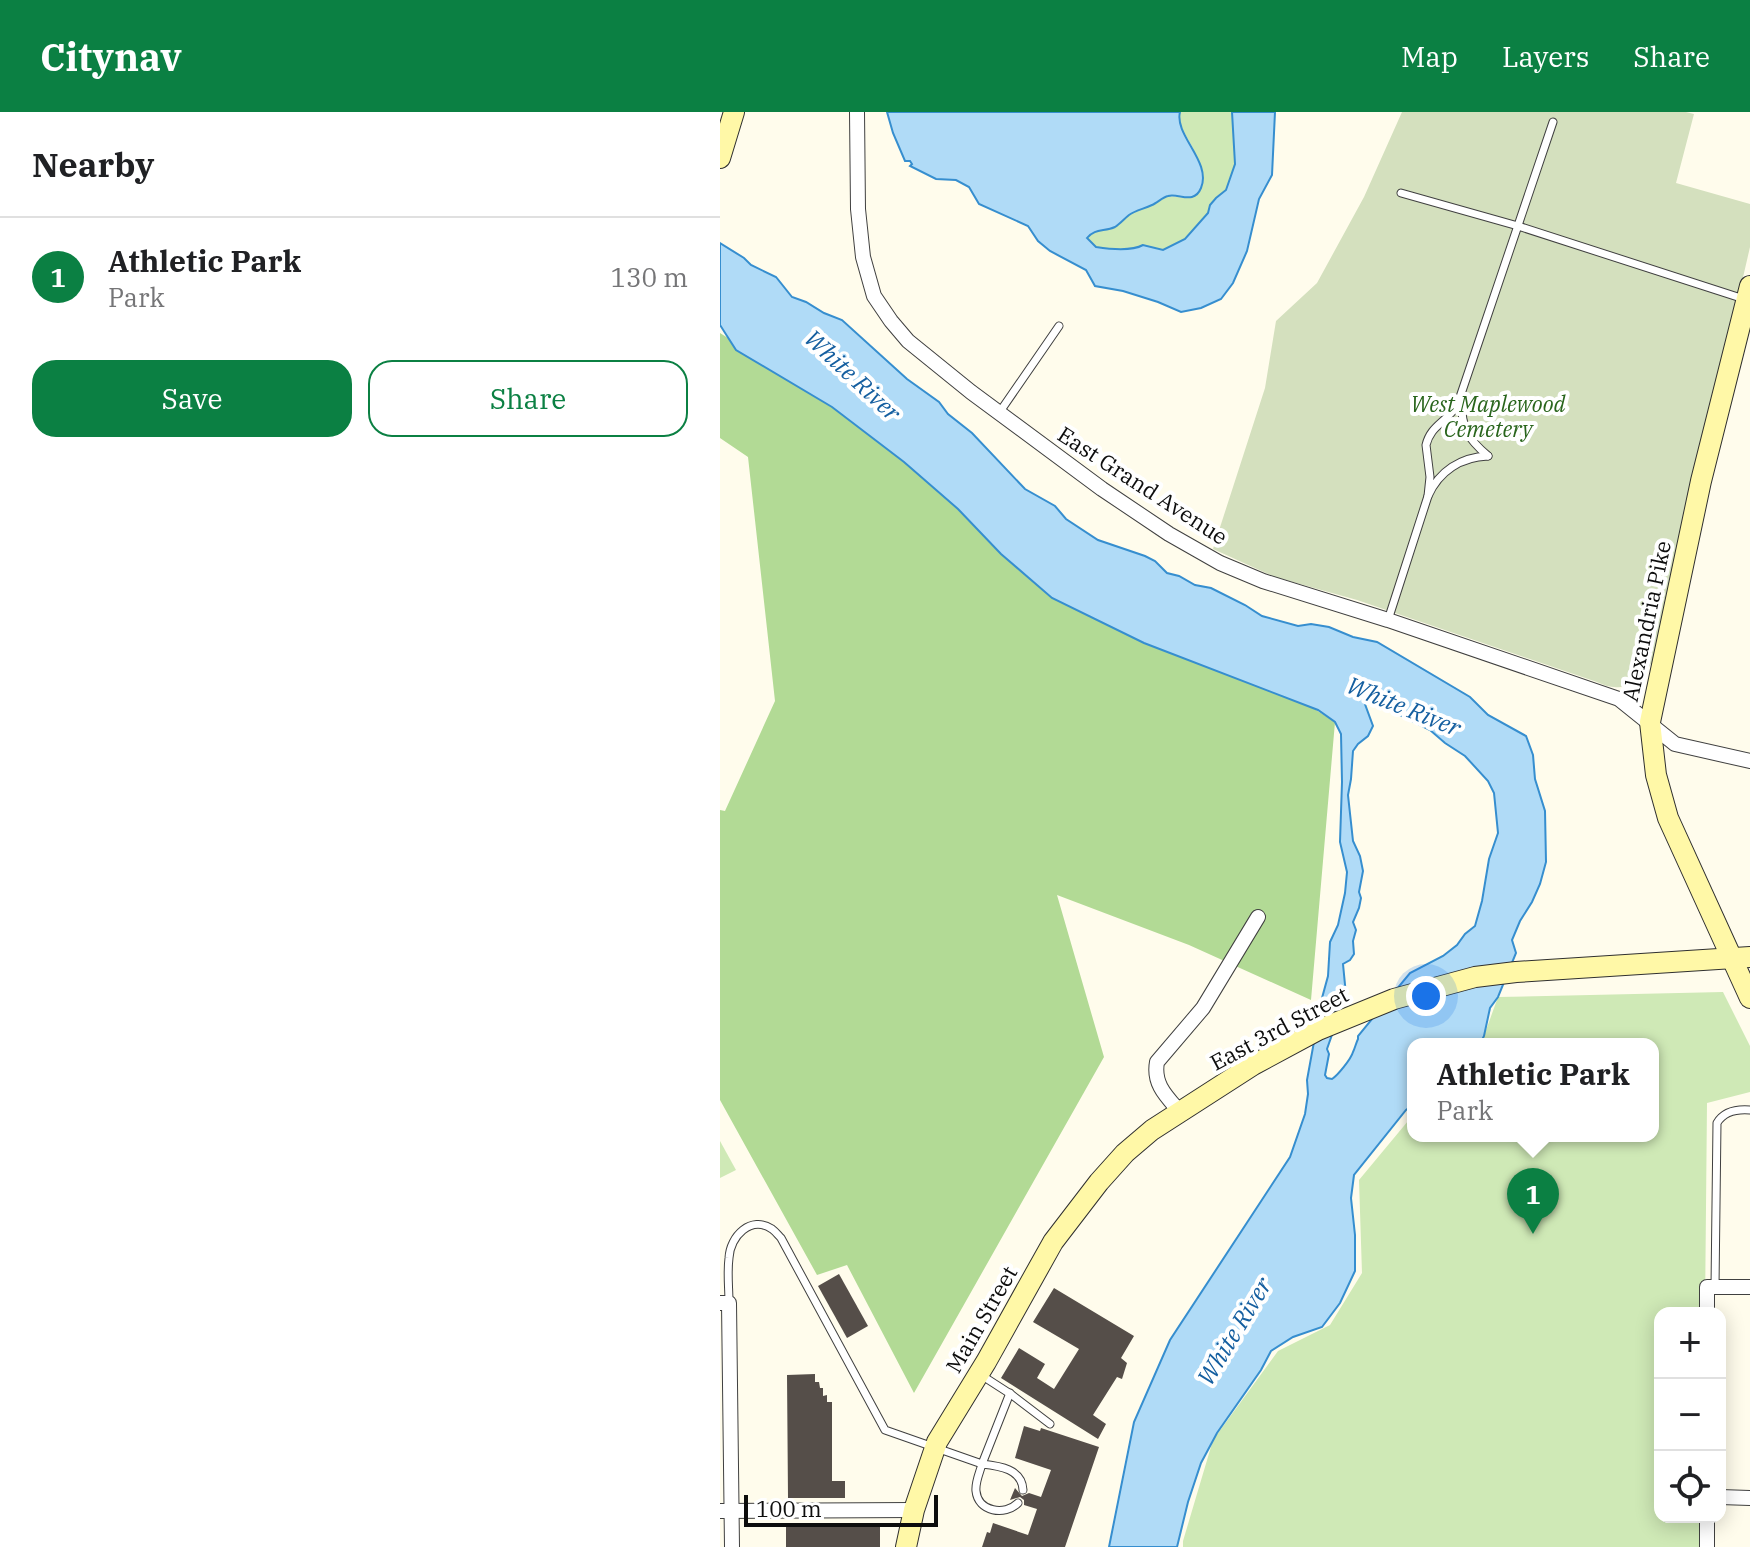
<!DOCTYPE html>
<html lang="en">
<head>
<meta charset="utf-8">
<style>
  body { margin:0; font-family:"IBM Plex Serif",serif; background:#f6f6f6; color:#202124 }
  .controls { position:absolute; right:24px; bottom:24px; display:grid; overflow:hidden; border-radius:16px; box-shadow:0 4px 20px #0003 }
  .controls button { width:72px; height:72px; display:grid; place-items:center; padding:0; border:0; border-bottom:2px solid #e0e0e0; background:#fff; color:#202124; font:40px sans-serif }
  .scale { position:absolute; left:24px; bottom:20px; width:194px; box-sizing:border-box; padding-left:8px; border:4px solid #0d0d0d; border-top:0; font-size:22px; line-height:28px; white-space:nowrap; color:#0d0d0d; -webkit-text-stroke:6px #fff; paint-order:stroke }
  .you { position:absolute; left:706px; top:884px; width:28px; height:28px; margin:-20px; border:6px solid #fff; border-radius:50%; background:#1a73e8; box-shadow:0 0 0 12px #1a73e833 }
  .badge { display:grid; place-items:center; width:52px; height:52px; border-radius:50%; background:#0b8043; color:#fff; font-size:26px; font-weight:700 }
  .pin { position:absolute; translate:-50% -66px; filter:drop-shadow(0 2px 4px #0008) }
  .pin::after { content:''; position:absolute; top:42px; width:28px; height:24px; background:inherit; clip-path:polygon(0 0,100% 0,50% 100%) }
  .popup { position:absolute; left:687px; top:926px; width:252px; height:104px; box-sizing:border-box; display:grid; place-content:center; border-radius:16px; background:#fff; filter:drop-shadow(0 2px 6px #0005); font-size:26px; white-space:nowrap; color:#757577 }
  .popup b { font-size:30px; color:#202124 }
  .popup::after { content:''; position:absolute; left:50%; top:100%; margin-left:-16px; border:16px solid transparent; border-top-color:#fff }
  .list { margin:0; padding:0; list-style:none }
  h2 { display:flex; justify-content:space-between; align-items:center; height:104px; margin:0; padding:0 32px; font-size:34px }
  h2 small { font-size:26px; font-weight:400; color:#757577 }
  .list li { display:grid; grid-template-columns:52px 1fr auto; gap:24px; align-items:center; box-sizing:border-box; height:120px; padding:0 32px; border-top:2px solid #e0e0e0 }
  .list b { display:block; font-size:30px; white-space:nowrap }
  .list p { margin:0; font-size:26px; white-space:nowrap; color:#757577 }
  .list em { font-size:26px; font-style:normal; color:#757577 }
  .actions { display:flex; gap:16px; padding:24px 32px }
  .actions a { flex:1; padding:18px 0; border:2px solid #0b8043; border-radius:24px; text-align:center; font-size:28px; color:#0b8043 }
  .actions .main { background:#0b8043; color:#fff }
  .icon { flex:none; width:44px; height:44px; fill:none; stroke:currentColor; stroke-width:2; stroke-linecap:round; stroke-linejoin:round }
  .map { position:relative; flex:none; width:1030px; height:1435px; overflow:hidden }
  header { display:flex; align-items:center; gap:48px; box-sizing:border-box; height:112px; padding:0 40px; background:#0b8043; color:#fff }
  header strong { font-size:38px }
  nav { display:flex; gap:44px; margin-inline-start:auto; font-size:28px }
  main { display:flex }
  aside { flex:1; background:#fff }
  .map>svg:first-child { display:block }
</style>
</head>
<body>
<header>
<strong>Citynav</strong>
<nav><a>Map</a><a>Layers</a><a>Share</a></nav>
</header>
<main>
<aside>
<h2>Nearby<small></small></h2>
<ul class="list">
<li><span class="badge">1</span><div><b>Athletic Park</b><p>Park</p></div><em>130 m</em></li>
</ul>
<div class="actions"><a class="main">Save</a><a>Share</a></div>
</aside>
<div class="map">
<svg width="1030" height="1435" viewBox="0 0 1030 1435">
  <rect width="100%" height="100%" fill="#fffcec"/>
  <g fill="#cfe9b6">
    <path d="M460 0H512L515 52 506 78 490 93 488 101 465 127 443 138 423 133C411 140 390 137 376 135L367 126 375 119 391 117 397 113 412 101 430 94 447 84 467 86 481 61 473 36 460 13 458 7Z"/>
    <polygon points="1003,880 1030,934 1030,980 987,991 985,1201 940,1201 940,1405 984,1405 984,1435 463,1435 463,1429 493,1328 558,1239 610,1213 642,1161 639,1068 693,1003 693,1024 933,1024 933,932 761,932 778,885"/>
    <polygon points="0,1029 16,1058 0,1066"/>
  </g>
  <polygon fill="#b2da95" points="0,221 615,610 591,888 469,833 337,783 384,945 194,1281 127,1153 97,1163 0,988 0,698 5,699 55,589 28,345 0,326"/>
  <path fill="#d4e0be" d="M682 0H966L974 2 956 71 1030 92V135L937 539C931 556 915 578 894 575 887 575 880 571 874 569L637 488 555 465 493 437 545 276 556 209 597 171 644 85Z"/>
  <g fill="#b0dbf7" stroke="#368ecf" stroke-width="2" fill-rule="evenodd">
    <path d="M167 0H460C454 23 492 50 481 76 474 93 459 81 448 84 443 85 437 91 432 93 424 97 416 98 409 103 404 107 400 112 395 115 384 120 375 116 367 126L376 135C389 137 412 139 423 133L443 138 465 127 488 101 490 93 496 86 506 78 515 52 512 0H555L552 63 539 87 527 139 513 171 501 187 481 196 461 200 438 190 403 179 375 174 366 158 330 139 318 129 308 114 259 92 249 75 236 68 216 67 190 54 192 52 190 49H185L173 21Z"/>
    <path d="M0 131 24 146 31 153 56 165 72 185 86 190 104 201 122 208 187 267 219 290 228 302 252 321 305 377 335 394 346 407 378 428 425 444 435 449 447 461 459 464 475 473 491 476 525 493 542 504 578 514 591 512 609 515 633 525 657 530 750 585 768 603 806 624 813 643 815 667 825 699 826 750 820 772 812 790 800 809 792 828 796 841 778 885 770 896 764 924 760 932H693V993L686 998 634 1063 631 1086 635 1123V1159L620 1191 602 1215 573 1225 551 1239 541 1258 497 1321 481 1351 468 1390 457 1435H389L414 1310 450 1228 570 1045 585 1002 588 982 587 968 602 886 608 864 610 830 618 813 625 781 627 760 620 730 622 670 621 622 615 610 598 598 424 531 332 486 281 442 238 397 184 350 112 295 16 238 0 213ZM642 584 710 618 725 631 745 644 768 669 774 681 778 721 769 747 762 789 755 814 745 822 737 833 723 844 690 861 638 924V927C636 931 635 936 633 940 631 947 618 963 612 967L607 966 605 963 609 942 607 937 626 883 623 852 630 848 634 842 633 829 636 818 633 810 639 796 641 786 639 780 643 759 640 744 633 729 628 683 631 667 633 639 638 632 648 624 653 614Z"/>
  </g>
  <g fill="#554e49">
    <polygon points="119,1162 148,1214 127,1226 98,1174"/>
    <polygon points="334,1176 414,1224 401,1246 407,1251 402,1267 397,1265 373,1303 386,1312 378,1327 281,1266 299,1236 325,1252 317,1266 334,1277 359,1237 313,1210"/>
    <polygon points="95,1262 95,1270 99,1270 100,1276 103,1276 103,1284 107,1283 107,1290 112,1290 112,1369 125,1369 125,1386 68,1386 67,1263"/>
    <polygon points="304,1314 320,1319 321,1316 379,1335 345,1435 262,1435 267,1420 270,1421 273,1411 308,1423 317,1397 304,1393 304,1388 300,1385 290,1388 295,1376 302,1384 309,1381 321,1385 331,1358 295,1346"/>
    <rect x="66" y="1415" width="94" height="20"/>
  </g>
  <g fill="none" stroke-linecap="round" stroke-linejoin="round">
    <defs>
      <g id="lane">
        <polyline points="681,81 798,114 1024,187"/>
        <path d="M741 288C742 317 747 326 768 344"/>
        <polyline points="279,301 339,214"/>
        <path d="M768 344C741 345 719 359 708 384L710 365 706 333C710 317 720 313 730 302 735 298 737 291 740 285L833 10"/>
        <polyline points="668,508 708,384"/>
        <path d="M995 1175 997 1011C1004 999 1017 997 1030 998"/>
        <path d="M9 1191C9 1176 7 1161 9 1146 10 1124 31 1103 52 1117 56 1120 58 1123 61 1126L165 1318 262 1352 290 1281"/>
        <polyline points="261,1263 292,1283 330,1312"/>
        <path d="M298 1391C285 1404 258 1400 256 1379 255 1370 260 1360 262 1352 280 1354 302 1357 303 1378"/>
      </g>
      <g id="street">
        <polyline points="137,0 138,97 143,145 154,184 171,209 188,229 251,280 382,377 449,422 500,451 543,469 668,508 899,587 955,632 1030,649"/>
        <path d="M460 1000C446 984 433 972 437 950L483 896 538 805"/>
        <polyline points="0,1191 9,1191 12,1435"/>
        <polyline points="987,1201 987,1175 1030,1175"/>
        <polyline points="1000,1385 1030,1386"/>
        <polyline points="0,1399 194,1398"/>
        <polyline points="987,1405 987,1435"/>
      </g>
      <g id="secondary">
        <polyline points="0,46 14,0"/>
        <polyline points="1030,174 981,369 930,610 936,663 948,706 1030,886"/>
        <polyline points="186,1435 194,1398 217,1330 266,1250 333,1130 379,1070 405,1041 432,1018 533,953 598,918 674,887 755,865 796,860 1030,845"/>
      </g>
    </defs>
    <use href="#lane" stroke="#404040" stroke-width="9"/>
    <use href="#street" stroke="#404040" stroke-width="16"/>
    <use href="#secondary" stroke="#2f2f2f" stroke-width="22"/>
    <use href="#lane" stroke="#fff" stroke-width="7"/>
    <use href="#street" stroke="#fff" stroke-width="14"/>
    <use href="#secondary" stroke="#fff8a7" stroke-width="20"/>
  </g>
  <g text-anchor="middle" dominant-baseline="central" stroke-width="8" stroke-linejoin="round" paint-order="stroke">
    <g font-size="22" font-style="italic" fill="#29651c" stroke="#fff">
      <text x="768" y="291">West Maplewood<tspan x="768" dy="25">Cemetery</tspan></text>
    </g>
    <g font-size="22" fill="#0d0d0d" stroke="#fff">
      <text transform="translate(423 373) rotate(33)">East Grand Avenue</text>
      <text transform="translate(926 509) rotate(-78)">Alexandria Pike</text>
      <text transform="translate(559 916) rotate(-28)">East 3rd Street</text>
      <text transform="translate(261 1207) rotate(-60)">Main Street</text>
    </g>
    <g font-size="24" font-style="italic" fill="#155fa0" stroke="#fff">
      <text transform="translate(133 263) rotate(43)">White River</text>
      <text transform="translate(684 594) rotate(22)">White River</text>
      <text transform="translate(514 1219) rotate(-59)">White River</text>
    </g>
  </g>
</svg>
<div class="controls">
<button>+</button>
<button>−</button>
<button><svg class="icon" aria-label="locate" viewBox="0 0 24 24"><circle cx="12" cy="12" r="6"/><path d="M12 2v4M12 18v4M2 12h4M18 12h4"/></svg></button>
</div>
<div class="scale">100 m</div>
<div class="you"></div>
<div class="pin badge" style="left:813px;top:1122px">1</div>
<div class="popup"><b>Athletic Park</b>Park</div>
</div>
</main>
</body>
</html>
